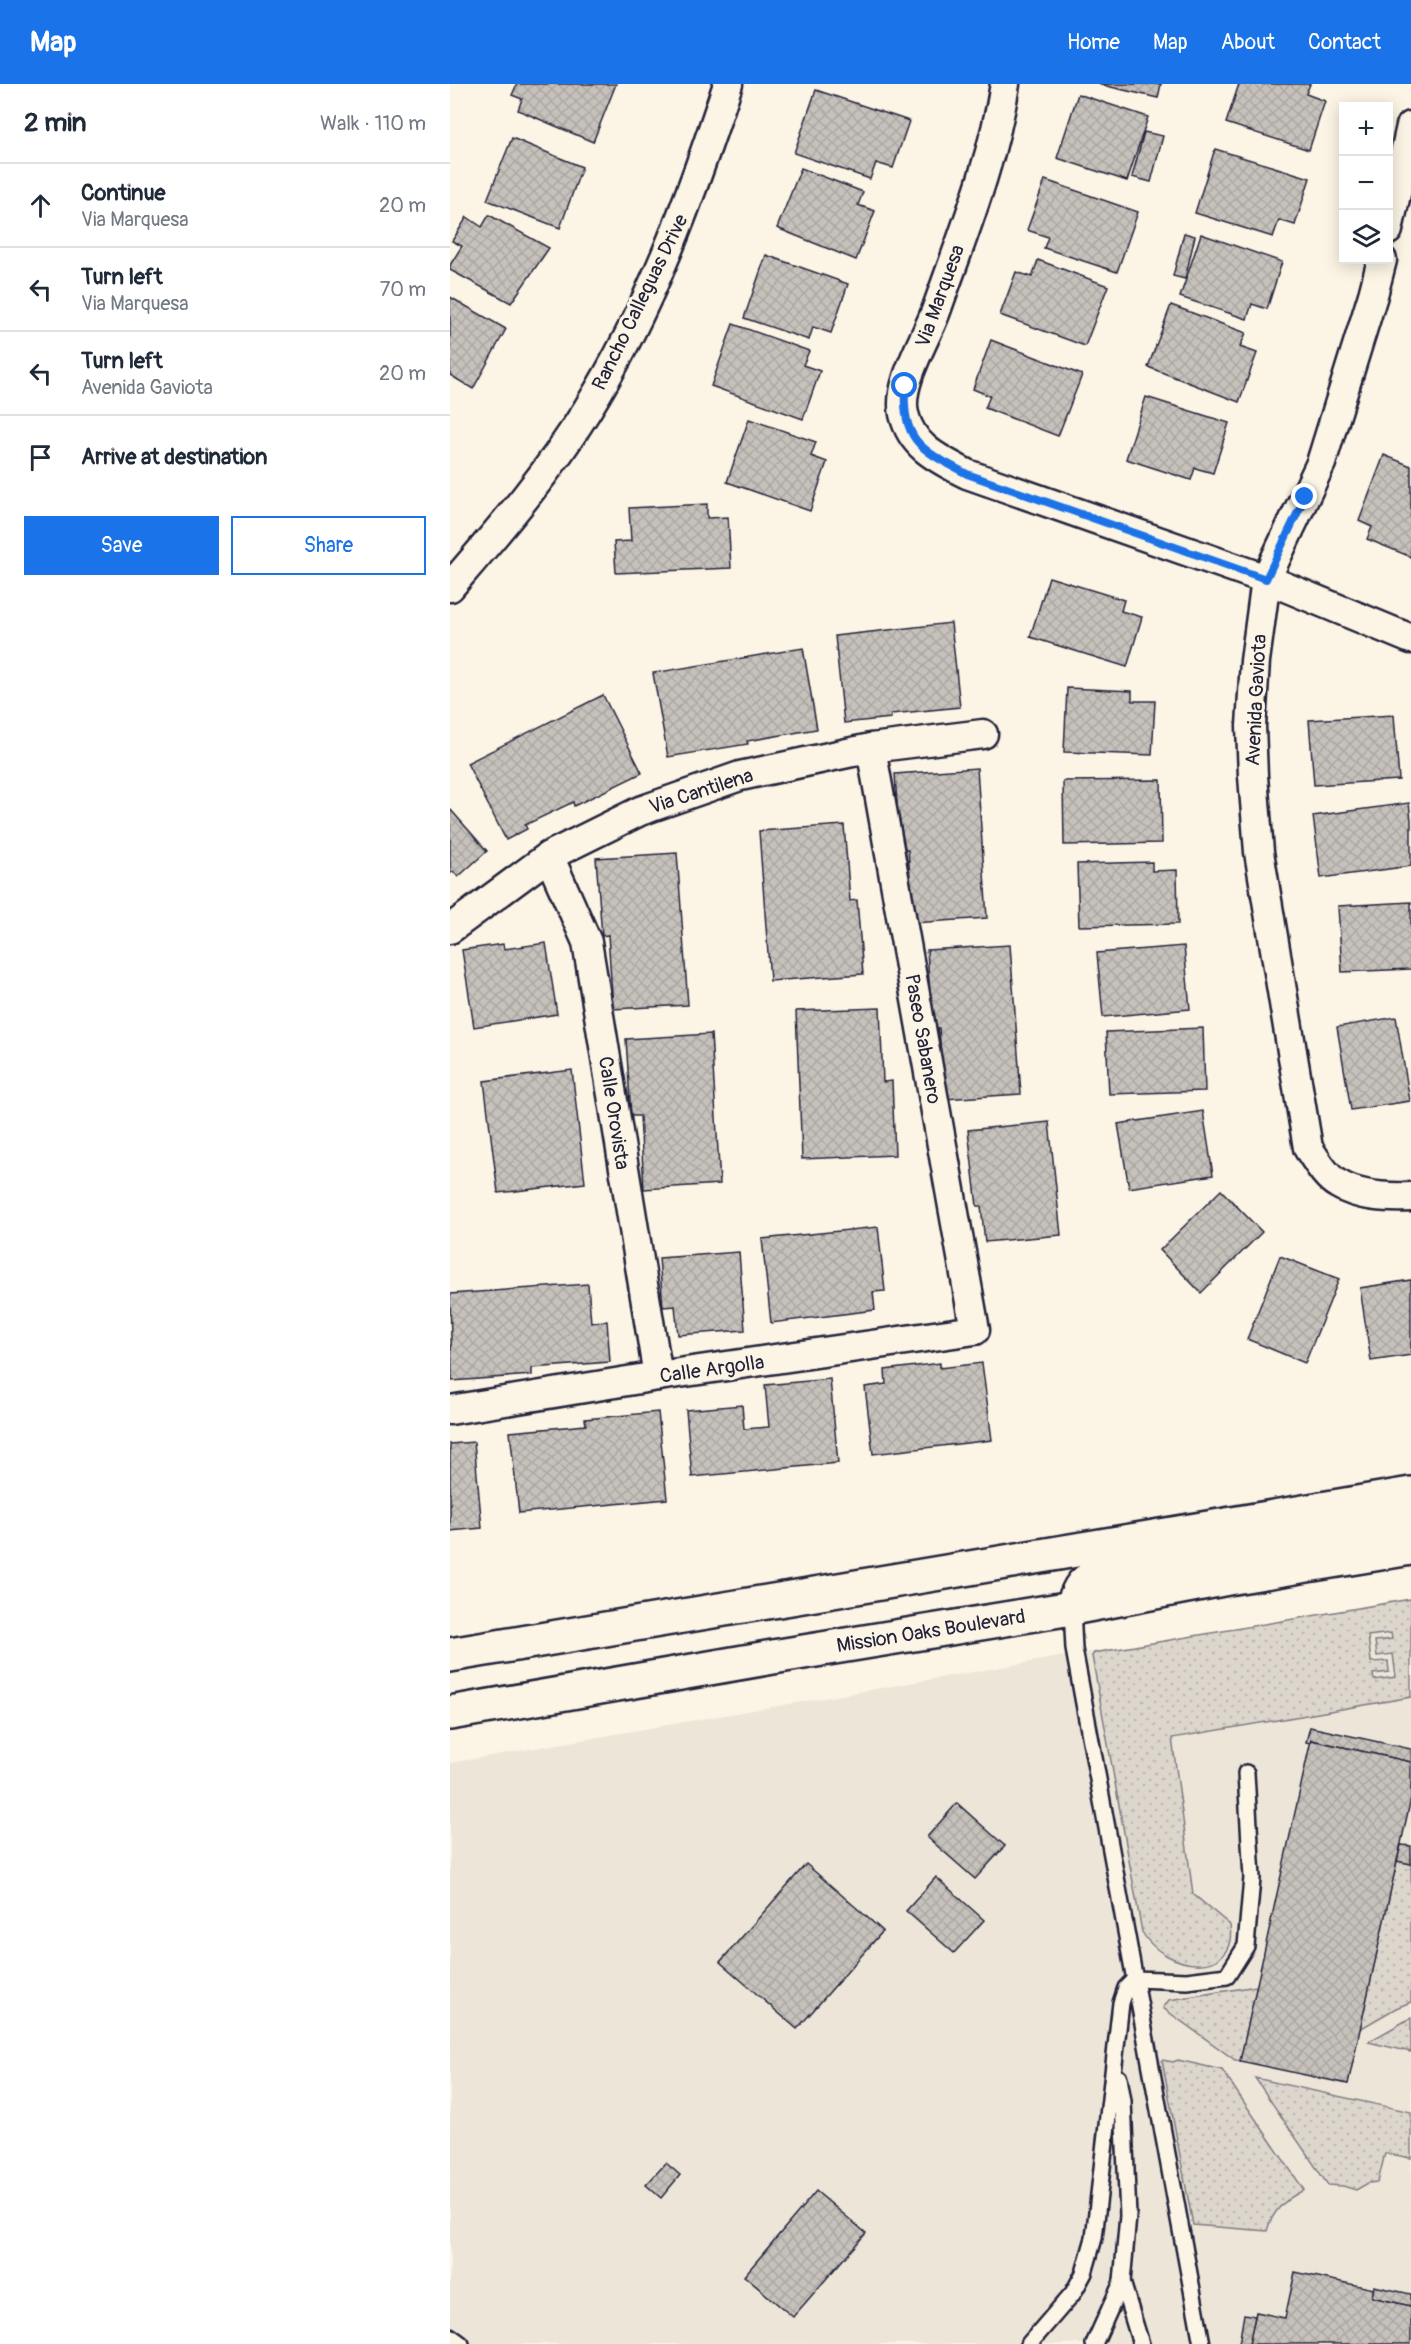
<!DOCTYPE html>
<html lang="en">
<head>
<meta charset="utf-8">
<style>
  body { margin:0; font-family:Pangolin,sans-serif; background:#f2f2f3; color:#1f2937 }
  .controls { position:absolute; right:18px; top:18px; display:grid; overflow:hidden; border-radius:0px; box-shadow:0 3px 15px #0003 }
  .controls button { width:54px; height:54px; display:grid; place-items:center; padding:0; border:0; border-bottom:2px solid #e0e1e3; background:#fff; color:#1f2937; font:30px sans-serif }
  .stop { position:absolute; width:18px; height:18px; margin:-14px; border:4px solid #1a73e8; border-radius:50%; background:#fff }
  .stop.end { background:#1a73e8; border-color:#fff; box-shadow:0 2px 6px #0008 }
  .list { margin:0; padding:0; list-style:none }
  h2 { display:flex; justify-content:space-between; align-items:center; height:78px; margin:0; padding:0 24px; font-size:26px }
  h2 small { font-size:20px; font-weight:400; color:#747a83 }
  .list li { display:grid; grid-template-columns:39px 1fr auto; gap:18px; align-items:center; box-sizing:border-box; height:84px; padding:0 24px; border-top:2px solid #e0e1e3 }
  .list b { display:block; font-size:22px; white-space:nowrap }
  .list p { margin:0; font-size:20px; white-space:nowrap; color:#747a83 }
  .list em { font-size:20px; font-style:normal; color:#747a83 }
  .actions { display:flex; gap:12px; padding:18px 24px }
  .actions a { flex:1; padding:14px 0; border:2px solid #1a73e8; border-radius:0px; text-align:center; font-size:21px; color:#1a73e8 }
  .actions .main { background:#1a73e8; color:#fff }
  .icon { flex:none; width:33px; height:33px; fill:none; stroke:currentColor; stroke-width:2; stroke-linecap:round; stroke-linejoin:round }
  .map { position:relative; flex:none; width:961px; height:2260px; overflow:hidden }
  header { display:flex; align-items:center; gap:36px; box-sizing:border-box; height:84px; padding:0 30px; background:#1a73e8; color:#fff }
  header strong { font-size:28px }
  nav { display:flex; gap:33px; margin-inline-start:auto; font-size:21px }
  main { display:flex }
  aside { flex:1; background:#fff }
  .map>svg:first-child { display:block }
</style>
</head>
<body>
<header>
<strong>Map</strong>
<nav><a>Home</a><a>Map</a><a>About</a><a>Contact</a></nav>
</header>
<main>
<aside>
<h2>2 min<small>Walk · 110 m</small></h2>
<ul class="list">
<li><svg class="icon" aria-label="ahead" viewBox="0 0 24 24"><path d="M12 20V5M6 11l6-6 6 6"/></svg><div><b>Continue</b><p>Via Marquesa</p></div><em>20 m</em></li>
<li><svg class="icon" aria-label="left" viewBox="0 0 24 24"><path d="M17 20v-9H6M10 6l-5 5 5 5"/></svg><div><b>Turn left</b><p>Via Marquesa</p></div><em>70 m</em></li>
<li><svg class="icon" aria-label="left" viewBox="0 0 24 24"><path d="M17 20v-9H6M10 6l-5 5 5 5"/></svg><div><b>Turn left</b><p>Avenida Gaviota</p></div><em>20 m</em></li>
<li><svg class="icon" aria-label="arrive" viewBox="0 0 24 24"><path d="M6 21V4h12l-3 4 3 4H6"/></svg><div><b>Arrive at destination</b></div></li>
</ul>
<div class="actions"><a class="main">Save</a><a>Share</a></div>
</aside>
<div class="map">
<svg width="961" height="2260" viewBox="0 0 961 2260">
  <defs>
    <pattern id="grass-dots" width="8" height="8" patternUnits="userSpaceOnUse" patternTransform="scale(1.5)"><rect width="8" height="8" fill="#dcd6cc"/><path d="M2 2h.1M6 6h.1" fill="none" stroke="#bcb7b0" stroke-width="1.8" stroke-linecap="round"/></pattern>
    <pattern id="building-cross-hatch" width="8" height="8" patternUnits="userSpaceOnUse" patternTransform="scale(1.5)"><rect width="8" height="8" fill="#c6c1bb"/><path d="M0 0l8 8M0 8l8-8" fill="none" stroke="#aaa6a2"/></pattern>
  </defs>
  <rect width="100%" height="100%" fill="#fcf5e5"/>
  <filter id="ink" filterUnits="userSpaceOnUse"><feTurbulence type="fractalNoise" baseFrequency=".0167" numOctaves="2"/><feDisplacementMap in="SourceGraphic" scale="12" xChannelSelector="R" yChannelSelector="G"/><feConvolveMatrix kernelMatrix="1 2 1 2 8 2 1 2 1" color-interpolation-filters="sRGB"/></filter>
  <g filter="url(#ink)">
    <polygon fill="#ece5d8" points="961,1516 961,2260 0,2260 0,1679 603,1574"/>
    <g fill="url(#grass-dots)" stroke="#7f7c84" stroke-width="1.5" fill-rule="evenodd">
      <path d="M961 1515V1613L722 1654 743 1810 780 1841C788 1897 714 1887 692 1848L642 1572 644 1569ZM941 1549 942 1555 925 1557 927 1572 943 1570 946 1593 924 1596 923 1590 939 1588 938 1577 921 1578 918 1552Z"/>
      <polygon points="947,1777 961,1780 961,1918 946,1924 910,1945"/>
      <polygon points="807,1902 790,1977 785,1976 713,1924 719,1916"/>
      <polygon points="961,1934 961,1968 918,1958 957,1936"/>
      <path d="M712 1976 723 1978 728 1976 772 1986 854 2106C837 2114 822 2127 817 2147L743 2141Z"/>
      <polygon points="805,1994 961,2028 961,2074 935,2069 928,2098 918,2099 906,2106 893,2102 878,2101"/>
    </g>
    <g fill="url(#building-cross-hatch)" stroke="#22223b" stroke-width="1.5">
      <polygon points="67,0 166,0 143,58 68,26 72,15 62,11"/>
      <polygon points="648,0 711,0 708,14"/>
      <polygon points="789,0 860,0 856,10 875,17 859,66 776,39"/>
      <polygon points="366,6 459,37 443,84 426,79 420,95 344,69"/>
      <polygon points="628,10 698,33 677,97 607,74"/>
      <polygon points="694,48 713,52 701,98 682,93"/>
      <polygon points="62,54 132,83 110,144 37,116"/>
      <polygon points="765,65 860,94 845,141 829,136 823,153 745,129"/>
      <polygon points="351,84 413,108 408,121 425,127 406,176 327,144"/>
      <polygon points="595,96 688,128 667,188 594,164 598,153 577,146"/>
      <polygon points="39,131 99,164 61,219 0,186 0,181 12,162 2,157 17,133 32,143"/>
      <polygon points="734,149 745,152 735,195 723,192"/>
      <polygon points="751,150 832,178 817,225 802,220 797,235 730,213"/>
      <polygon points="316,171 398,200 381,249 363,243 359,256 294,234"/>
      <polygon points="588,176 658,202 635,262 550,231 566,188 582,193"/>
      <polygon points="0,213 56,245 23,305 0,291"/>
      <polygon points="721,221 796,249 790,263 807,269 789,318 698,283"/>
      <polygon points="283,240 359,267 353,281 370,287 353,335 261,302"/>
      <polygon points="541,256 632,291 608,352 535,324 540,312 523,305"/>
      <polygon points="696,313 779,339 763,389 745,384 741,396 676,375"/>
      <polygon points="299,335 366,358 361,372 377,378 360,427 277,398"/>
      <polygon points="934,371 961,382 961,473 917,455 922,443 909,437"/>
      <polygon points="257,420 257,434 278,433 281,484 166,489 164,458 181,457 179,424"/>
      <polygon points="599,493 674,516 671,527 692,533 677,583 580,553"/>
      <polygon points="501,539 510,623 441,630 441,634 394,639 385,552"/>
      <polygon points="353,564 367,645 297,657 298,660 218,673 203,589"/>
      <polygon points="617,604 682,607 682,617 705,617 702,671 614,668"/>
      <polygon points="153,611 192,689 124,722 123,718 75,741 77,745 56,756 17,679"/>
      <polygon points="944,631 949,696 864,701 859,636"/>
      <polygon points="527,684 537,834 463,839 458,766 450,766 445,690"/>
      <polygon points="711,696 712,759 614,761 613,697"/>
      <polygon points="959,719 961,736 961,782 871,794 863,732"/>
      <polygon points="0,725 37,767 8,793 3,787 0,790"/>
      <polygon points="394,741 400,817 407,816 413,890 320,897 309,747"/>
      <polygon points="227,769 238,921 163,925 158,851 152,852 146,774"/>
      <polygon points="702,778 702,787 727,786 728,840 629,842 627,780"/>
      <polygon points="961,818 961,885 892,888 888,822"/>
      <polygon points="96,859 107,930 24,943 12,866 53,860 54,865"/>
      <polygon points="560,861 571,1010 494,1015 489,944 482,944 477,866"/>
      <polygon points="734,862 740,925 653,933 647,869"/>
      <polygon points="430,924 433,998 442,997 445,1071 352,1075 346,927"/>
      <polygon points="946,933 960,1017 901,1026 887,943"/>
      <polygon points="753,944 755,1007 659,1010 656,948"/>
      <polygon points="261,950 270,1100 194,1105 190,1032 181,1032 176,955"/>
      <polygon points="122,986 135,1099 48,1109 34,997"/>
      <polygon points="753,1027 763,1091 679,1104 668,1040"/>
      <polygon points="599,1038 611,1151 535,1158 531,1122 527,1122 518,1046"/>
      <polygon points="771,1106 812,1148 751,1209 710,1166"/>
      <polygon points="428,1143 435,1207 423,1208 425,1226 321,1239 312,1155"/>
      <polygon points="289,1168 295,1246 228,1251 225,1222 213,1223 209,1174"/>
      <polygon points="830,1172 889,1195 855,1279 797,1255"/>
      <polygon points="961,1196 961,1271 921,1277 910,1204"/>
      <polygon points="138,1200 141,1239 157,1237 160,1278 82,1284 82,1291 2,1297 0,1210"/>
      <polygon points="490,1279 490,1284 532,1279 542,1356 423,1370 415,1303 436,1300 435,1286"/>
      <polygon points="380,1295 388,1379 242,1393 236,1326 292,1321 294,1345 319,1343 315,1301"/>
      <polygon points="208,1328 217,1415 69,1429 60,1348 136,1341 135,1335"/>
      <polygon points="24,1358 32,1444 0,1447 0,1360"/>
      <polygon points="860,1643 961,1665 961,1678 861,1656 860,1659 856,1658"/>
      <polygon points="861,1656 961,1678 961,1714 898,2000 790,1977"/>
      <polygon points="507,1719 555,1762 525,1795 477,1753"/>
      <polygon points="951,1761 961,1762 961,1780 947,1777"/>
      <polygon points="356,1780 433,1847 347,1945 270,1878"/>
      <polygon points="486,1793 534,1836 504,1869 456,1827"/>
      <polygon points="216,2079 230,2091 211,2114 196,2101"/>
      <polygon points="366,2107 416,2149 343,2233 294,2192"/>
      <polygon points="845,2188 924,2205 922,2213 961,2222 961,2260 799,2260 806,2228 835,2234"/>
      <polygon points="924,2202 961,2210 961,2222 922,2213"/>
      <polygon points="794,2230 805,2232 799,2260 789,2260"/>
    </g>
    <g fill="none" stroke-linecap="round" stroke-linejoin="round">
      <defs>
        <g id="service">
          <polyline points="622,1524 624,1565 752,2260"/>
          <polyline points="672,2198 691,2260"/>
          <polyline points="0,2252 11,2260"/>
          <polyline points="579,2260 623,2209 634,2189 644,2154 671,1919 676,1904 685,1895 737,1897 777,1892 796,1862 802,1794 796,1689"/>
          <polyline points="644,2260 672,2198 678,2132 673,2017 669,1994"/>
        </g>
        <g id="minor">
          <path d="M555 0C543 78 512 153 486 227 476 255 447 300 454 330 462 364 489 375 517 390L816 495 961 555"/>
          <polyline points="938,146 961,42"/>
          <path d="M932 176 923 211 871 379 816 495 805 577 801 642 803 692 809 768 858 1064C866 1075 875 1093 888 1100 909 1113 937 1114 961 1113"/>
          <path d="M0 503C49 446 98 390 137 326 200 225 241 113 278 0"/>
          <polyline points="99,772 137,858 208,1292"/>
          <polyline points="0,845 99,772 190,727 290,692 421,664 533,650"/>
          <polyline points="0,1326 208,1292 525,1246 421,664"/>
        </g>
        <g id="secondary">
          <path d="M622 1524C629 1502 633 1496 655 1487L961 1437"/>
          <polyline points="0,1571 961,1410"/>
          <polyline points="0,1629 323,1573 622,1524 778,1494 961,1464"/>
        </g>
      </defs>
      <use href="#service" stroke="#22223b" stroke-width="20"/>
      <use href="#minor" stroke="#22223b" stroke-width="33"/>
      <use href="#secondary" stroke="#22223b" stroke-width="38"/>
      <use href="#service" stroke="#fcf5e5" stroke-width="15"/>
      <use href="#minor" stroke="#fcf5e5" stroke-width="28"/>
      <use href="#secondary" stroke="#fcf5e5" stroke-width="33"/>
    </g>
  </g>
  <g fill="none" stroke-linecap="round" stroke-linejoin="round" filter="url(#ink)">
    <path stroke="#1a73e8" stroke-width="8" d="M455 302C452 359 472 366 517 390L816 495 855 413"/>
  </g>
  <g text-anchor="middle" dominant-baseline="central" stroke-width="6" stroke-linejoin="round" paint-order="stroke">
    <g font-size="20" fill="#22223b" stroke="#fcf5e5">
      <text transform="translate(490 212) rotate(-70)">Via Marquesa</text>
      <text transform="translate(190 218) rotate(-64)">Rancho Calleguas Drive</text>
      <text transform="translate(806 616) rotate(-87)">Avenida Gaviota</text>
      <text transform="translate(251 707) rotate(-18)">Via Cantilena</text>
      <text transform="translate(473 955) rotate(80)">Paseo Sabanero</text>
      <text transform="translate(164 1029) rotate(81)">Calle Orovista</text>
      <text transform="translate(262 1285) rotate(-8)">Calle Argolla</text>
      <text transform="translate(481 1547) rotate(-9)">Mission Oaks Boulevard</text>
    </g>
  </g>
</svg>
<div class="controls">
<button>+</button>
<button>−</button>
<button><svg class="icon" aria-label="layers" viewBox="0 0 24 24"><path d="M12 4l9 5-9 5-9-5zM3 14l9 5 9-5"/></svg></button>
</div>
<div class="stop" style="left:455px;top:302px"></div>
<div class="stop end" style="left:855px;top:413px"></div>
</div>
</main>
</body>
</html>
